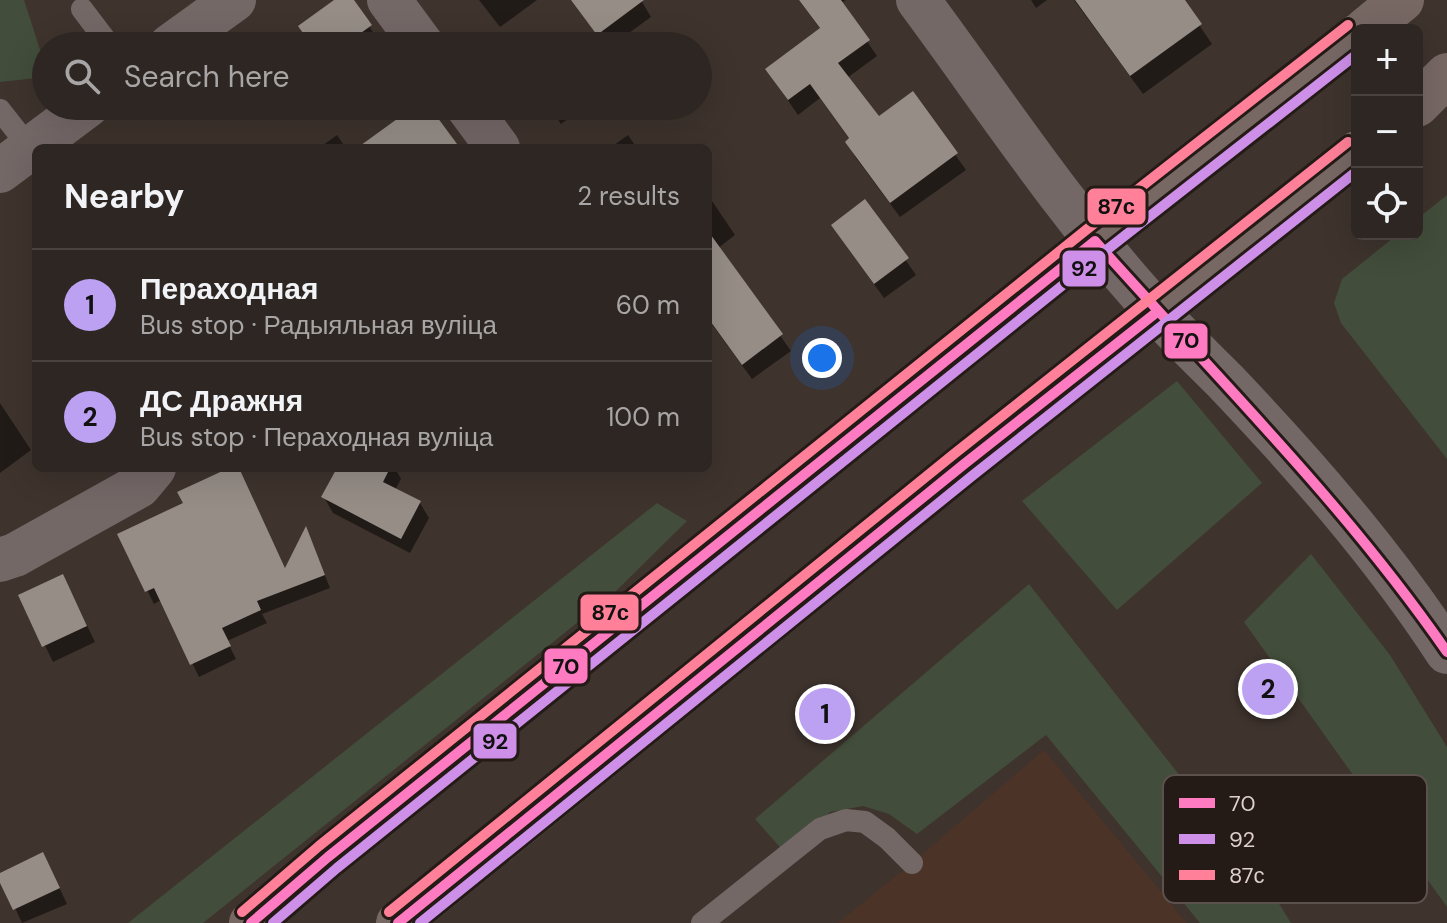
<!DOCTYPE html>
<html lang="en">
<head>
<meta charset="utf-8">
<style>
  body { margin:0; font-family:"DM Sans",sans-serif; background:#3a322f; color:#f1f3f6 }
  .controls { position:absolute; right:24px; top:24px; display:grid; overflow:hidden; border-radius:12px; box-shadow:0 8px 32px #0002 }
  .controls button { width:72px; height:72px; display:grid; place-items:center; padding:0; border:0; border-bottom:2px solid #494340; background:#2e2622; color:#f1f3f6; font:40px sans-serif }
  .you { position:absolute; left:822px; top:358px; width:28px; height:28px; margin:-20px; border:6px solid #fff; border-radius:50%; background:#1a73e8; box-shadow:0 0 0 12px #1a73e833 }
  .badge { display:grid; place-items:center; width:52px; height:52px; border-radius:50%; background:#bca0f2; color:#111; font-size:26px; font-weight:700 }
  .pin { position:absolute; translate:-50% -50%; border:4px solid #fff; box-shadow:0 2px 8px #0006 }
  .list { margin:0; padding:0; list-style:none }
  h2 { display:flex; justify-content:space-between; align-items:center; height:104px; margin:0; padding:0 32px; font-size:34px }
  h2 small { font-size:26px; font-weight:400; color:#a7a5a5 }
  .list li { display:grid; grid-template-columns:52px 1fr auto; gap:24px; align-items:center; box-sizing:border-box; height:112px; padding:0 32px; border-top:2px solid #494340 }
  .list b { display:block; font-size:30px; white-space:nowrap }
  .list p { margin:0; font-size:26px; white-space:nowrap; color:#a7a5a5 }
  .list em { font-size:26px; font-style:normal; color:#a7a5a5 }
  .icon { flex:none; width:44px; height:44px; fill:none; stroke:currentColor; stroke-width:2; stroke-linecap:round; stroke-linejoin:round }
  .map { position:relative; flex:none; width:1447px; height:923px; overflow:hidden }
  .search { position:absolute; background:#2e2622; box-shadow:0 8px 32px #0002; left:32px; top:32px; width:680px; height:88px; display:flex; align-items:center; gap:20px; box-sizing:border-box; padding:0 28px; border-radius:44px; color:#a7a5a5; font-size:30px }
  .panel { position:absolute; background:#2e2622; box-shadow:0 8px 32px #0002; left:32px; top:144px; width:680px; height:328px; border-radius:12px }
  .map>svg:first-child { display:block }
</style>
</head>
<body>
<div class="map">
<svg width="1447" height="923" viewBox="0 0 1447 923">
  <rect width="100%" height="100%" fill="#3e332d"/>
  <polygon fill="#4c3328" points="1044,750 1187,923 838,923 912,863"/>
  <g fill="#424d3b">
    <polygon points="0,0 24,0 46,68 46,77 0,82"/>
    <polygon points="1447,195 1447,459 1341,323 1334,303 1342,279 1398,234 1417,234 1417,219"/>
    <polygon points="1177,381 1262,483 1117,610 1022,501"/>
    <polygon points="657,503 687,521 613,594 203,923 128,923"/>
    <polygon points="1311,554 1390,655 1447,747 1447,907 1244,622"/>
    <polygon points="1029,584 1273,894 1291,923 1200,923 1046,735 917,834 889,814 863,806 830,812 787,855 755,819"/>
  </g>
  <g fill="#0007">
    <polygon points="338,0 351,0 379,41 373,46 312,46"/>
    <polygon points="479,0 537,0 500,27"/>
    <polygon points="580,0 641,0 651,17 611,46 605,46 576,3"/>
    <polygon points="799,0 846,0 841,3 877,56 847,78 878,119 912,94 966,170 900,217 856,158 847,142 850,140 820,98 798,115 767,70 821,30"/>
    <polygon points="1031,0 1047,0 1036,8"/>
    <polygon points="1074,0 1182,0 1212,44 1143,94"/>
    <polygon points="568,39 572,46 558,46"/>
    <polygon points="548,106 586,106 561,124"/>
    <polygon points="337,135 346,148 319,148"/>
    <polygon points="628,135 637,148 610,148"/>
    <polygon points="708,195 735,235 718,248 791,351 752,379 708,319"/>
    <polygon points="865,202 916,275 884,298 843,241"/>
    <polygon points="0,403 31,450 0,473"/>
    <polygon points="234,468 237,468 286,570 307,530 330,588 262,614 267,623 227,641 236,659 199,677 161,600 154,604 120,535 185,504"/>
    <polygon points="339,468 395,468 401,479 395,490 420,503 429,518 410,553 333,513 324,497"/>
    <polygon points="71,592 95,642 53,662 21,596"/>
    <polygon points="51,870 67,904 22,923 0,875"/>
  </g>
  <g fill="#968d87">
    <polygon points="334,0 354,0 372,25 343,46 312,46 298,26"/>
    <polygon points="571,0 644,0 597,35"/>
    <polygon points="799,0 841,0 870,40 838,63 879,116 913,91 958,153 890,203 845,142 849,138 810,84 788,100 765,69 820,28"/>
    <polygon points="1075,0 1185,0 1202,24 1130,76"/>
    <polygon points="415,106 429,106 460,148 357,148"/>
    <polygon points="865,199 909,258 874,284 831,225"/>
    <polygon points="708,231 783,334 742,365 708,318"/>
    <polygon points="229,468 239,468 285,568 306,526 325,575 257,601 261,610 222,628 231,646 190,665 154,588 145,592 117,534 183,503 177,492"/>
    <polygon points="337,468 390,468 383,482 421,501 401,539 321,497"/>
    <polygon points="63,574 87,626 42,647 18,595"/>
    <polygon points="43,852 60,888 13,910 0,883 0,873"/>
  </g>
  <g fill="none" stroke-linecap="round" stroke-linejoin="round">
    <g stroke="#746867" stroke-width="22">
      <polyline points="82,9 110,46"/>
      <polyline points="0,110 29,147"/>
      <polyline points="702,923 820,829 846,820 865,822 887,838 912,863"/>
    </g>
    <g stroke="#746867" stroke-width="44">
      <polyline points="389,0 423,46"/>
      <polyline points="170,46 234,0"/>
      <polyline points="467,106 498,148"/>
      <polyline points="0,171 87,106"/>
      <polyline points="0,560 15,555 139,486 154,468"/>
    </g>
    <path stroke="#746867" stroke-width="44" d="M918 0C995 104 1070 218 1157 312 1179 336 1202 358 1225 381 1305 465 1383 554 1447 652"/>
    <g stroke="#776864" stroke-width="44">
      <polyline points="1365,30 1402,0"/>
      <polyline points="1417,105 1447,75"/>
      <polyline points="251,923 328,857 1095,241 1357,36"/>
      <polyline points="398,923 963,465 1357,153"/>
    </g>
    <defs>
      <g id="bus-1">
        <path d="M251 923 328 857 1095 241C1215 376 1344 503 1447 652"/>
        <polyline points="398,923 963,465 1157,312"/>
      </g>
      <g id="bus-2">
        <polyline points="273,923 337,868 1104,252 1357,54"/>
        <polyline points="420,923 972,476 1357,171"/>
      </g>
      <g id="bus-3">
        <polyline points="242,912 319,846 1086,230 1348,25"/>
        <polyline points="389,912 954,454 1348,142"/>
      </g>
    </defs>
    <use href="#bus-1" stroke="#241a16" stroke-width="16"/>
    <use href="#bus-2" stroke="#241a16" stroke-width="16"/>
    <use href="#bus-3" stroke="#241a16" stroke-width="16"/>
    <use href="#bus-1" stroke="#fe7ac1" stroke-width="10"/>
    <use href="#bus-2" stroke="#ce8fe9" stroke-width="10"/>
    <use href="#bus-3" stroke="#ff8098" stroke-width="10"/>
  </g>
  <rect x="1163" y="775" width="264" height="128" rx="12" fill="#241a16" stroke="#5c514c" stroke-width="2"/>
  <rect x="1179" y="798" width="36" height="10" fill="#fe7ac1"/>
  <rect x="1179" y="834" width="36" height="10" fill="#ce8fe9"/>
  <rect x="1179" y="870" width="36" height="10" fill="#ff8098"/>
  <g font-size="22" fill="#ded0cb">
    <text x="1229" y="811">70</text>
    <text x="1229" y="847">92</text>
    <text x="1229" y="883">87с</text>
  </g>
  <g stroke="#241a16" stroke-width="3">
    <rect x="1086" y="187" width="61" height="39" rx="8" fill="#ff8098"/>
    <rect x="1061" y="249" width="46" height="39" rx="8" fill="#ce8fe9"/>
    <rect x="1163" y="322" width="46" height="38" rx="8" fill="#fe7ac1"/>
    <rect x="579" y="593" width="61" height="39" rx="8" fill="#ff8098"/>
    <rect x="543" y="647" width="46" height="38" rx="8" fill="#fe7ac1"/>
    <rect x="472" y="722" width="46" height="38" rx="8" fill="#ce8fe9"/>
  </g>
  <g font-size="22" text-anchor="middle" font-weight="bold" fill="#111">
    <text x="1116" y="214">87с</text>
    <text x="1084" y="276">92</text>
    <text x="1186" y="348">70</text>
    <text x="610" y="620">87с</text>
    <text x="566" y="674">70</text>
    <text x="495" y="749">92</text>
  </g>
</svg>
<div class="controls">
<button>+</button>
<button>−</button>
<button><svg class="icon" aria-label="locate" viewBox="0 0 24 24"><circle cx="12" cy="12" r="6"/><path d="M12 2v4M12 18v4M2 12h4M18 12h4"/></svg></button>
</div>
<div class="you"></div>
<div class="pin badge" style="left:825px;top:714px">1</div>
<div class="pin badge" style="left:1268px;top:689px">2</div>
<div class="search"><svg class="icon" aria-label="search" viewBox="0 0 24 24"><circle cx="10" cy="10" r="6"/><path d="M15 15l6 6"/></svg>Search here</div>
<section class="panel">
<h2>Nearby<small>2 results</small></h2>
<ul class="list">
<li><span class="badge">1</span><div><b>Пераходная</b><p>Bus stop · Радыяльная вуліца</p></div><em>60 m</em></li>
<li><span class="badge">2</span><div><b>ДС Дражня</b><p>Bus stop · Пераходная вуліца</p></div><em>100 m</em></li>
</ul>
</section>
</div>
</body>
</html>
